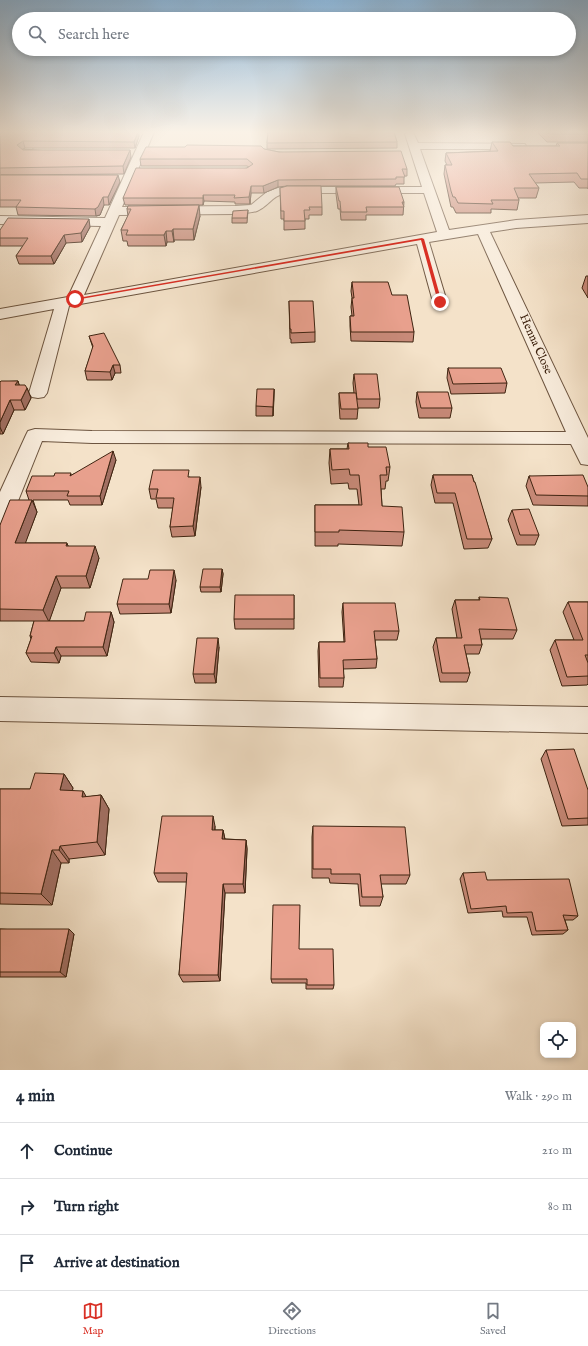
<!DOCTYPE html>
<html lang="en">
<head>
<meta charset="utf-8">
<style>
  body { margin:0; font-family:"IM FELL English",serif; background:#f2f2f3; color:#1f2937 }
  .controls { position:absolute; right:12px; bottom:12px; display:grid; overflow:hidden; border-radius:8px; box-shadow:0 2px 6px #0003 }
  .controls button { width:36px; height:36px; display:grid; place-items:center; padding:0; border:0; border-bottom:1px solid #e0e1e3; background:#fff; color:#1f2937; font:20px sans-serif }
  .stop { position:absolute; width:12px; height:12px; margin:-9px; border:3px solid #d93025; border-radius:50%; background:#fff }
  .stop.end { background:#d93025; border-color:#fff; box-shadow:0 1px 4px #0008 }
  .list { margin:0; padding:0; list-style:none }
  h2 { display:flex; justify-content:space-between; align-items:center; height:52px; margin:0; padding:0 16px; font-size:17px }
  h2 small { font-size:13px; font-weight:400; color:#747a83 }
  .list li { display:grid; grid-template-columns:26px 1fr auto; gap:12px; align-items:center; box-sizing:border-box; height:56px; padding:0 16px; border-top:1px solid #e0e1e3 }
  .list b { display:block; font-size:15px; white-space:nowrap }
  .list em { font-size:13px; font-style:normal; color:#747a83 }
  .icon { flex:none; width:22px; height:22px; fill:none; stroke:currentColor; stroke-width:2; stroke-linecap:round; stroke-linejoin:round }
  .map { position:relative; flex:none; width:588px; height:1070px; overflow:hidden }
  .search { position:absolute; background:#fff; box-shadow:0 2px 6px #0003; left:12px; right:12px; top:12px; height:44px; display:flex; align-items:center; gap:10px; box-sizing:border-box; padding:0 14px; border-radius:22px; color:#747a83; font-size:15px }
  .sheet { height:220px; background:#fff }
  nav { display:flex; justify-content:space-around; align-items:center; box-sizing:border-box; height:56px; border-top:1px solid #e0e1e3; background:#fff; font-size:11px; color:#747a83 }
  nav a { display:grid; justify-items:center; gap:2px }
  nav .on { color:#d93025 }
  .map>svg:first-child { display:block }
</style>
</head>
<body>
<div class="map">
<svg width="588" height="1070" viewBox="0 0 588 1070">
  <rect width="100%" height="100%" fill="#f4e2c9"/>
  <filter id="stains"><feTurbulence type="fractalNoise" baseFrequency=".005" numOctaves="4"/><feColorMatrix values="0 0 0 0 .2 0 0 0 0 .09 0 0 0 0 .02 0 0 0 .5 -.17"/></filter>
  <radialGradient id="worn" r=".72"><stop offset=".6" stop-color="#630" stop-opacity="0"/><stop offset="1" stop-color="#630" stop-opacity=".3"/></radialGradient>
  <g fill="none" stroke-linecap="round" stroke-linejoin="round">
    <defs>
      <g id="minor">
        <polygon points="35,132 45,132 8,180 0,180 0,176"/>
        <path d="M144 132H154L122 207 235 206 251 205 267 192 278 188 287 187H422L405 134 408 132H413L418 143 525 144 526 146 525 148 521 149H420L449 230 516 220 588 215V223L516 228 490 232 588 438V465L581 464 571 444 92 443 42 441 8 526 0 529V492L26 435 28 431 35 429 92 431 566 432 478 234 429 242 447 302 445 305 440 306 435 305 433 302 417 244 69 306 47 393 44 397 38 398 32 397 29 393 54 309 0 319V309L68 297 101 226 0 224V216L105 218ZM287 193H424L437 232 84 295 119 215 235 214C242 213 251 213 257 211 269 206 272 195 287 193Z"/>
        <polygon points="0,697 588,707 588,733 0,721"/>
      </g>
    </defs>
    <use href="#minor" stroke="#6c543f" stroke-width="2"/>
    <use href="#minor" fill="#f8ecdc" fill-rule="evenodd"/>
  </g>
  <g fill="#c88a79" stroke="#3f2411">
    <polygon points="0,132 139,136 135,148 25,148 22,149 131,157 124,174 1,175 120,182 109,205 104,205 100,215 96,216 18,215 16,207 0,207"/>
    <polygon points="268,132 395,132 394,132 397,142 397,148 267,149 267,143"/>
    <polygon points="537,132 588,132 588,142 547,142"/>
    <polygon points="492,142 513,146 556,146 557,143 588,143 588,189 588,188 579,188 574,182 535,183 539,188 536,198 518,198 519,200 517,210 491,209 491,213 456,213 453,207 451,207 444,174 445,165 447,165 445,161 446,153 490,151"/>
    <polygon points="264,149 279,152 407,169 407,176 404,176 404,184 396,184 395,186 287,186 322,207 322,215 309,215 309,219 305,219 305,229 284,230 284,219 281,219 280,188 287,186 278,187 264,193 251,193 250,204 235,204 235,202 204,201 203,205 125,205 123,198 247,168 249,167 247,166 141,166 140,159"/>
    <polygon points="336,187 404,202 403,215 366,215 366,220 341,220 340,209 338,209 336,194"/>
    <polygon points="128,206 200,216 194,240 174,240 174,242 167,242 166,246 128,246 127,241 123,241 121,230 128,216 127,209"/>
    <polygon points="248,210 247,223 232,223 232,218"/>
    <polygon points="90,227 82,242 66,243 54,264 19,264 16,256 23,246 0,246 0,230"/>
    <polygon points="586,276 588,276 588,298 582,288"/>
    <polygon points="352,282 392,295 414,332 413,342 351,341 350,326 350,316 352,316 351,307 352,298 351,291"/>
    <polygon points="289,301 315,332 315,342 291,343 291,339 290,339"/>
    <polygon points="89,336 120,365 121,373 115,373 112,380 87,380 85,371 93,348"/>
    <polygon points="448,368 507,383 505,393 451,394 447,378"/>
    <polygon points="354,374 380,399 379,408 358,408 357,419 340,419 339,403 339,393 354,393 353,383"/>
    <polygon points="18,381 19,385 27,388 31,398 25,410 14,410 3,434 0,434 0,382"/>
    <polygon points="274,389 273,416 256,416 256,406"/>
    <polygon points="417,392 452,408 450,418 419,418 416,402"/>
    <polygon points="348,443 368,447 390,467 388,481 386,481 385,489 381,489 382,506 404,532 402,546 338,544 338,546 315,546 315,505 359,505 357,489 349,489 348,483 331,484 329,463 330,449 347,449"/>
    <polygon points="116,460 102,505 70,505 68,500 33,500 37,512 25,543 67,543 68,546 99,558 90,588 61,588 49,621 84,621 111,612 114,622 107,656 61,656 59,663 31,662 26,653 31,639 30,636 34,621 0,621 0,525 29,500 26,491 54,476 71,475"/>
    <polygon points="433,475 472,475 492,539 488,548 464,549 453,503 435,503 431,485"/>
    <polygon points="529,476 588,487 588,506 533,505 526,486"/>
    <polygon points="190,477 201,487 195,536 172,537 170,527 173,508 158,508 156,499 151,499 149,489"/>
    <polygon points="512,510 539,535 535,545 517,545 508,520"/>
    <polygon points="222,569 223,574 221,592 201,592 200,587"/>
    <polygon points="176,580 171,613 120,614 117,604"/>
    <polygon points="294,595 294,629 235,629 234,619"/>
    <polygon points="479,597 517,630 513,639 481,639 482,645 479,654 466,654 470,673 467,682 440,682 433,647 436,638 457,638 452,609 455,600 479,600"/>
    <polygon points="568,602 588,602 588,684 587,685 562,686 550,650 555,640 574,640 563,612"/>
    <polygon points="343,603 399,631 397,640 375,640 377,659 376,668 343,669 344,678 343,687 319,687 318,651 319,642 344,642 342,612"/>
    <polygon points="219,647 216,683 195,683 193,674"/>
    <polygon points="546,750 588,790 588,825 562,826 541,759"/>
    <polygon points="64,774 73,788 72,790 87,797 101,795 109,809 105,855 69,859 69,863 61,863 52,905 0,904 0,789 30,789"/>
    <polygon points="215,826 215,830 223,830 225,839 246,840 247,849 245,893 225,893 220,981 183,982 179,975 187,882 158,882 154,873"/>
    <polygon points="313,826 410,875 406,884 381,884 383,897 380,906 360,906 358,884 330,883 329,878 312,878 312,837"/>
    <polygon points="463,873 487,880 578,916 573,920 565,920 568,930 563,934 532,935 527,917 503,917 502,911 468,913 460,879"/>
    <polygon points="0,929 74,934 66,977 0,977"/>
    <polygon points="299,949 334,985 333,989 306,989 306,983 272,983 271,979"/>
  </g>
  <g fill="#a27063" stroke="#3f2411">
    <polygon points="138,132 139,132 139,136 135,148 134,142"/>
    <polygon points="23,141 25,148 19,151 17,145"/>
    <polygon points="130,150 131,157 124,174 123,166"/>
    <polygon points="118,175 120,182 109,205 108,197"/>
    <polygon points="278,180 278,187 264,193 263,186"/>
    <polygon points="251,186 251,193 250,204 249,197"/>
    <polygon points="203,195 204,201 203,205"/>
    <polygon points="103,197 104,205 100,215 96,216 95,209"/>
    <polygon points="199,205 200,216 194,240 193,229"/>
    <polygon points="89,219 90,227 82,242 81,233"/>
    <polygon points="173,229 174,240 174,242 172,231"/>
    <polygon points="166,231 167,242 166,246 164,235"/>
    <polygon points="64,235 66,243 54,264 51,256"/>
    <polygon points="113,365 115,373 112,380 110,372"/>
    <polygon points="18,381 21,391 15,385"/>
    <polygon points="27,388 31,398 25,410 21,400"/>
    <polygon points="274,389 274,399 273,416 273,407"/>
    <polygon points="10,400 14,410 3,434 0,427 0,422"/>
    <polygon points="113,451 116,460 102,505 100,496"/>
    <polygon points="200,477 201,487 195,536 193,526"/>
    <polygon points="32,500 37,512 21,555 15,543"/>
    <polygon points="95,546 99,558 90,588 86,576"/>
    <polygon points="222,569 223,574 221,592 220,587"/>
    <polygon points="174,570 176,580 171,613 169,604"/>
    <polygon points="56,576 61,588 49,622 43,610"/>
    <polygon points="111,612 114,622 107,656 103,647"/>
    <polygon points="218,638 219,647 216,683 214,674"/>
    <polygon points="56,647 61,656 59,663 54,653"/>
    <polygon points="64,774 73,788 69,804 60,790"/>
    <polygon points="83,791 91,805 82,797"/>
    <polygon points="101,795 109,809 105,855 97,842"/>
    <polygon points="213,816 215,826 214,839 212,830"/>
    <polygon points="223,830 225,840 222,839"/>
    <polygon points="246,840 247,849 245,893 243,884"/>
    <polygon points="60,846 69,859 69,863 59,850"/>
    <polygon points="52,850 61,863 52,905 41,894"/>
    <polygon points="223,884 225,893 220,981 218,975"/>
    <polygon points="69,929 74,934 66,977 60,972"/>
  </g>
  <g fill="#e8a08d" stroke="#3f2411">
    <polygon points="0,132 138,132 134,142 23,141 17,145 23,150 130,150 123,166 0,168"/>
    <polygon points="268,132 394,132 397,142 267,143"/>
    <polygon points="547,132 588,132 588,134 549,134"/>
    <polygon points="492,142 510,142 513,146 560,146 557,143 588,143 588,179 581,179 577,173 529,174 539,188 514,188 519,200 491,200 493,204 458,203 455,197 453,197 451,191 445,165 452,165 446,153 498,151"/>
    <polygon points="187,145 261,146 264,149 279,152 401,151 407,169 402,169 405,177 396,177 396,179 278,180 263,186 251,186 249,197 234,198 235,195 203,195 203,198 123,198 136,168 247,168 253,164 247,159 140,159 146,147 185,147"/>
    <polygon points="0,175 118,175 108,197 103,197 98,207 95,209 16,207 21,200 0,200"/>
    <polygon points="287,186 321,186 322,207 309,207 310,210 304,210 305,221 284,221 284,211 281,211 280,188"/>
    <polygon points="336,187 399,187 404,202 402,202 404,207 366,207 367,212 341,212 340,201 339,201"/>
    <polygon points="199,205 193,229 173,229 172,231 166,231 164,235 126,235 128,230 121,230 131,209 127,209 128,206"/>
    <polygon points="248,210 247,218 232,218 233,211"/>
    <polygon points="8,218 89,219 81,233 64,235 51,256 16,256 28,238 0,238 0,230"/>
    <polygon points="352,282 388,282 392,295 407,295 414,332 351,332 350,316 354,316 352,298 354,298"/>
    <polygon points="289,301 313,301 315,332 291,333 291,329 290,329"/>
    <polygon points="104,333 120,365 113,365 110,372 85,371 93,346 89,336"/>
    <polygon points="448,368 501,368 507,383 453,384"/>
    <polygon points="354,374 377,374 380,399 357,399"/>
    <polygon points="1,381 18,381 15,385 25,385 27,388 21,400 10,400 0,422 0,382"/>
    <polygon points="257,389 274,389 273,407 256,406"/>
    <polygon points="417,392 448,392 452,408 421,408"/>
    <polygon points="339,393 356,393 358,409 341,409"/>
    <polygon points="348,443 368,443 368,447 386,447 390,467 386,467 387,475 380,475 382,506 402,507 404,532 339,530 339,532 315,532 315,505 362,505 359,475 350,475 349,469 332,470 330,449 349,449"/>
    <polygon points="113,451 100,496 67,496 69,491 26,491 32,476 54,476 55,473 71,473 70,476"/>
    <polygon points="153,470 189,470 188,477 200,477 193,526 170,527 174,498 156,498 158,489 149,489"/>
    <polygon points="433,475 472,475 474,482 475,482 492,539 467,539 455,493 437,493"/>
    <polygon points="583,475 588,487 588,496 536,495 529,476"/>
    <polygon points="10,500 32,500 15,543 67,543 66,546 95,546 86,576 56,576 43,610 0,609 0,525"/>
    <polygon points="529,509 539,535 520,535 512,510"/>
    <polygon points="203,569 222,569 220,587 200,587"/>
    <polygon points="150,570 174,570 169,604 117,604 123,579 148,579"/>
    <polygon points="235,595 294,595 294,619 234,619"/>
    <polygon points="479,597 508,598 517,630 479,629 482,645 464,645 470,673 442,673 436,638 462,638 455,600 480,600"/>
    <polygon points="568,602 588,602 588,655 585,655 588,663 588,676 567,677 555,640 583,640"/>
    <polygon points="343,603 395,603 399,631 374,631 377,659 343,660 344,678 320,678 319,642 345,642"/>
    <polygon points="86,612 111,612 103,647 56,647 54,653 26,653 32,636 30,636 34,621 84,621"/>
    <polygon points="197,638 218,638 214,674 193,674"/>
    <polygon points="574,749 588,790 588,818 568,819 546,750"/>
    <polygon points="35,773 64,774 60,790 83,791 82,797 101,795 97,842 60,846 59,850 52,850 41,894 0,893 0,789 30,789"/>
    <polygon points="162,816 213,816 212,830 223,830 222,839 246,840 243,884 223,884 218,975 179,975 187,873 154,873"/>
    <polygon points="313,826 405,827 410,875 380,875 383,897 362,897 360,874 331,874 331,869 313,869"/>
    <polygon points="485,872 487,880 569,879 578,916 563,915 568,930 536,931 532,912 507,913 506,906 471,909 463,873"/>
    <polygon points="273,905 300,905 299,949 333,949 334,985 307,985 307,979 271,979"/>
    <polygon points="0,929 69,929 60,972 0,972"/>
  </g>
  <linearGradient id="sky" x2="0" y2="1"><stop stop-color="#8cb6d9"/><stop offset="0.47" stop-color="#faf2e7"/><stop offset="1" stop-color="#faf2e7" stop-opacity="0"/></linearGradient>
  <rect width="588" height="281" fill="url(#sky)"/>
  <polygon fill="#d93025" points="422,238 424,239 442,303 438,302 421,240 75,300 72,299"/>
  <g text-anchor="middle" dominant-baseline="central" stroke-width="3" stroke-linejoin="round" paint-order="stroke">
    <g font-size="12" fill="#3f2411" stroke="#f8ecdc">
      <text transform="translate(536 344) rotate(66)">Henna Close</text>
    </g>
  </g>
  <rect width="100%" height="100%" filter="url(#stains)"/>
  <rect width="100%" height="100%" fill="url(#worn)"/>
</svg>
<div class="controls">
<button><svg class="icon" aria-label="locate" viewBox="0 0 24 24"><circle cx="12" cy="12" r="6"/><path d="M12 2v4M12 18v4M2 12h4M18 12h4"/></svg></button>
</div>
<div class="stop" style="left:75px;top:299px"></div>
<div class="stop end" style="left:440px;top:302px"></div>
<div class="search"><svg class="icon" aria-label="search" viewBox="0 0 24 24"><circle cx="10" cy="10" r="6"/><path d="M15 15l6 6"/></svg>Search here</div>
</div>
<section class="sheet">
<h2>4 min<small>Walk · 290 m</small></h2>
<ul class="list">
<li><svg class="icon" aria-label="ahead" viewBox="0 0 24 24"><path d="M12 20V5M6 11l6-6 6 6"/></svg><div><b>Continue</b></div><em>210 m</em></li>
<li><svg class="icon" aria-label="right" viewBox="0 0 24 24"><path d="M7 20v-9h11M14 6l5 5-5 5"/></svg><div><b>Turn right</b></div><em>80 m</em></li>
<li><svg class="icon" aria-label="arrive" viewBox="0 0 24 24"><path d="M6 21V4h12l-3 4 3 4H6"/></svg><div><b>Arrive at destination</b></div></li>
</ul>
</section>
<nav>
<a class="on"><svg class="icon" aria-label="map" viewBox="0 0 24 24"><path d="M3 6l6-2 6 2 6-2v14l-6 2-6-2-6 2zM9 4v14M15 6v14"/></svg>Map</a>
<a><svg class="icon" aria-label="directions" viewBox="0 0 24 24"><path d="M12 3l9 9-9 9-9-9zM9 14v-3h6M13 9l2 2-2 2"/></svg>Directions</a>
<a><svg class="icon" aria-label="saved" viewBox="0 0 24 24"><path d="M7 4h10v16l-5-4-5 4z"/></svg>Saved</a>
</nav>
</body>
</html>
